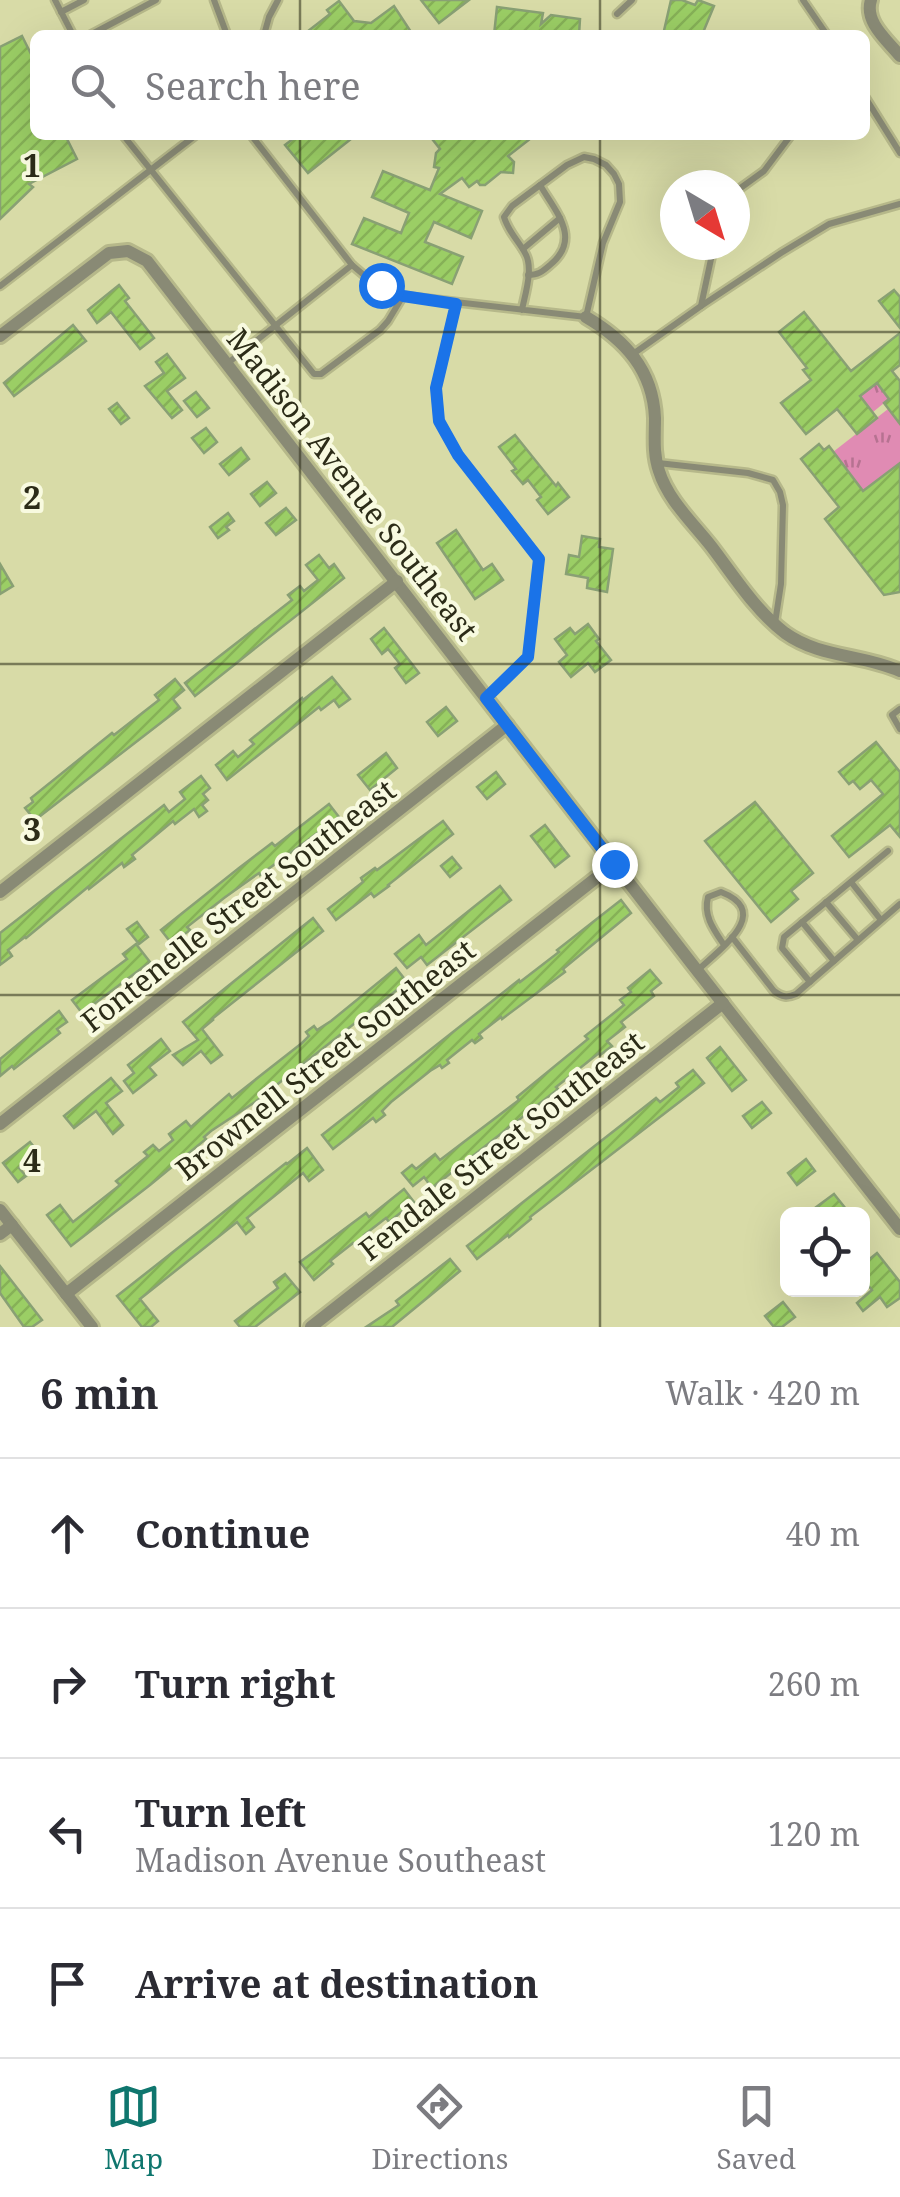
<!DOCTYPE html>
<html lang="en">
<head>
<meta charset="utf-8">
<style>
  body { margin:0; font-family:"Noto Serif",serif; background:#f2f2f3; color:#2b2b33 }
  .controls { position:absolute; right:30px; bottom:30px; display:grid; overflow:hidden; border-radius:15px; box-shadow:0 10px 40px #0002 }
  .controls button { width:90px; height:90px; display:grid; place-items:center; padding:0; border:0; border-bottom:2px solid #e1e1e2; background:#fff; color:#2b2b33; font:50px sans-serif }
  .compass { position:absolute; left:660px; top:170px; width:90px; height:90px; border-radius:50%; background:#fff; box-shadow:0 10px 40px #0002; rotate:142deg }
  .stop { position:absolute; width:30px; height:30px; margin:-22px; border:8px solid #1a73e8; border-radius:50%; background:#fff }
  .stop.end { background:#1a73e8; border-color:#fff; box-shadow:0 2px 10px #0008 }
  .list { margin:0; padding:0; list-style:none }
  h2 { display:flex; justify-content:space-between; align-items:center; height:130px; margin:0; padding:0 40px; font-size:42px }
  h2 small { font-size:32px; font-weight:400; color:#7c7c81 }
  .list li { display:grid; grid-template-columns:65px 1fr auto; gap:30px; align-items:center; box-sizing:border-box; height:150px; padding:0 40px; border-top:2px solid #e1e1e2 }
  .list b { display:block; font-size:38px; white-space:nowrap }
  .list p { margin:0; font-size:32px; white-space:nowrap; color:#7c7c81 }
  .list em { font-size:32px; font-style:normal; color:#7c7c81 }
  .icon { flex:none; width:55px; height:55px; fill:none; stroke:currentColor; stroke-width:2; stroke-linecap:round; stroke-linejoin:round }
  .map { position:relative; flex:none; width:900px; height:1327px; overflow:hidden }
  .search { position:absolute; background:#fff; box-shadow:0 10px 40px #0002; left:30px; right:30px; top:30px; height:110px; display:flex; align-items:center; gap:25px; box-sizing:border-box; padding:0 35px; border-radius:15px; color:#7c7c81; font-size:38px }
  .sheet { height:730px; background:#fff }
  nav { display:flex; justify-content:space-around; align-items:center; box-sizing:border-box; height:140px; border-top:2px solid #e1e1e2; background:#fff; font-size:28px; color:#7c7c81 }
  nav a { display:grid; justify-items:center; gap:5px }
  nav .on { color:#0f766e }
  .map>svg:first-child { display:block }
</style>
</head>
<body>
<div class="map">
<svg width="900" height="1327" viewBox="0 0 900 1327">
  <defs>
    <pattern id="grass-tufts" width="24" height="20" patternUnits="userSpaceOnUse" patternTransform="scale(2.5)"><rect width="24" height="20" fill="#e08bb3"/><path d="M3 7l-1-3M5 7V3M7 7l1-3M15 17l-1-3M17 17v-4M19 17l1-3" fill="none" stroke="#b67291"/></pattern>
    <pattern id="building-hatch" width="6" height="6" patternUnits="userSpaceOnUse" patternTransform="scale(2.5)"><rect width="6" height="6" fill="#9bce65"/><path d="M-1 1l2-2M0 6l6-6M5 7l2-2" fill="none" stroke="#86b157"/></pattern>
  </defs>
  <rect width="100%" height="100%" fill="#d8dba7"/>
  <g fill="url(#grass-tufts)">
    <polygon points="877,383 889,399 873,412 861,396"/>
    <polygon points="888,409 900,424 900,463 863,491 833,452"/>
  </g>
  <g fill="url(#building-hatch)" stroke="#89a074" stroke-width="2.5">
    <polygon points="421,0 469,0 439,23"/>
    <polygon points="671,0 682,0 695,5 698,0 714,6 702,35 663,35"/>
    <polygon points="339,1 354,21 371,23 394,6 413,35 303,35 330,14 327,10"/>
    <polygon points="497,7 543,13 541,24 551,15 580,19 579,35 494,35"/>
    <polygon points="22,36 32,56 35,55 35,135 65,135 77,159 29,184 33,187 0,219 0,47"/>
    <polygon points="298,135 356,135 308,173 285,145"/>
    <polygon points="429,135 535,135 508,156 514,162 513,173 501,172 485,185 480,185 477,181 469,187 462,178 440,194 482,211 471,238 434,222 425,242 463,257 452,284 352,244 364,218 401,233 409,213 372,197 383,171 430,190 439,168 434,167 436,153 440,149"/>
    <polygon points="119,285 129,298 125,301 154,338 140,349 111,312 97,323 88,310"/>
    <polygon points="894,290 900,297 900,328 879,301"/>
    <polygon points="804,312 851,371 900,333 900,365 892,371 900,381 900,424 884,403 889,399 877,383 860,396 877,418 857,434 837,409 806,434 781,403 811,380 803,370 807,368 779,332"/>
    <polygon points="73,325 86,341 14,396 4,383"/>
    <polygon points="167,354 185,378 167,391 182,410 172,418 145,386 164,373 156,362"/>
    <polygon points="196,392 209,408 197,417 184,401"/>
    <polygon points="117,403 129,418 121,424 109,409"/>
    <polygon points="206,428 217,442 204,453 192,438"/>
    <polygon points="515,435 556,486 558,483 569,497 548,514 537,500 541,497 528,480 523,484 512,471 516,469 499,447"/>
    <polygon points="819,444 824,450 829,446 863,491 900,463 900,592 884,595 825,519 839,507 801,459"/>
    <polygon points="241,448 249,459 229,475 220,464"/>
    <polygon points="267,482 276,493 260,506 251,494"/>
    <polygon points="286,508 296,520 276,535 266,523"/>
    <polygon points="228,513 234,521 226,527 229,530 218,538 210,527"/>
    <polygon points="456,530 483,570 492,564 503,580 475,599 437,543"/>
    <polygon points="582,536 600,539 599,547 613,549 607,592 587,588 588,578 566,574 569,555 579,557"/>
    <polygon points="319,555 329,568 334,564 344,578 195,696 185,683 292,600 288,595 300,586 304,591 318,580 306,565"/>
    <polygon points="0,564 13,586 0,594"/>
    <polygon points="588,624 599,639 596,641 611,660 595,672 588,663 571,677 559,662 567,655 555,639 570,628 575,634"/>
    <polygon points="384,628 419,673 406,683 395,668 400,664 388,649 382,654 371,639"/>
    <polygon points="332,677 350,699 339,707 334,700 321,710 319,707 227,780 216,765 233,751 238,757 254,744 250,740 302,698 303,700"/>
    <polygon points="175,679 184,690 173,699 180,708 35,820 25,808 33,802 31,798 112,733 114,735 159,700 155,695"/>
    <polygon points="446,707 457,721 438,736 427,722"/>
    <polygon points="876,742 900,772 900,837 890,825 849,857 832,836 883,794 871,780 860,789 853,781 849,784 839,772"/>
    <polygon points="386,753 397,768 370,790 358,775"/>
    <polygon points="496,772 505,784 487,799 477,787"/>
    <polygon points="201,776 210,788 203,794 208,800 202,805 207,811 199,817 194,809 175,824 173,821 132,855 135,859 124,867 122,863 89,889 88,887 26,938 25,937 8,950 12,956 0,965 0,933 164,805 169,812 185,799 180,792"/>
    <polygon points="755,802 813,873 791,891 798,899 771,922 705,841"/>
    <polygon points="329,804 339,817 260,875 259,873 224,898 187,927 190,930 172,944 161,930 239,868 272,843 275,846"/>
    <polygon points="443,821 453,834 388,885 389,886 374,897 371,893 336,920 328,909 363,882 361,878 375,868 377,870"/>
    <polygon points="545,825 569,856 555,867 531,836"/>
    <polygon points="452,857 461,868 450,877 441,866"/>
    <polygon points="500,886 511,900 427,965 421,957 407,968 395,954 419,935 426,945"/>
    <polygon points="621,900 631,913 563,969 565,972 502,1019 501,1017 479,1034 482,1038 475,1043 472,1040 447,1060 449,1063 442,1068 440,1065 430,1071 391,1102 382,1111 385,1115 376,1122 373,1118 333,1149 322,1135 519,980 520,982 559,952 557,950"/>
    <polygon points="313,918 323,931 212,1019 213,1020 202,1029 222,1055 211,1063 201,1051 183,1065 173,1055 198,1040 183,1022"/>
    <polygon points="137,922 148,937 139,944 127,929"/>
    <polygon points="136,944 150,962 82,1013 72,1000 127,959 123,954"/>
    <polygon points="396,968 407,982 255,1102 211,1131 204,1137 206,1139 150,1185 71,1246 47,1215 60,1205 73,1222 120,1185 116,1181 148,1156 144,1152 153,1145 159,1151 173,1140 169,1134 186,1121 191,1127 229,1094 232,1098 302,1043 309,1036 306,1032 314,1026 317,1030 331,1021"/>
    <polygon points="650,970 661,983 651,991 654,996 621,1022 625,1027 607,1041 612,1046 600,1055 599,1053 556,1087 558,1089 432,1188 424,1177 413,1186 402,1173 412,1165 416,1169 435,1154 440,1160 519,1100 517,1097 588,1039 585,1036 624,1005 620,1000 631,992 628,988"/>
    <polygon points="59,1011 67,1022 57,1029 60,1033 14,1069 12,1066 0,1076 0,1059"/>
    <polygon points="161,1039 170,1051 149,1067 156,1075 133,1093 124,1081 134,1073 128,1065"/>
    <polygon points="720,1047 746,1080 732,1091 707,1058"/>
    <polygon points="693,1070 704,1083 530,1217 531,1219 509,1237 508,1235 477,1259 467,1246 656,1098 660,1102 679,1087 676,1083"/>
    <polygon points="111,1078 122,1091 106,1103 123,1125 113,1134 96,1111 74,1128 64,1116"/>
    <polygon points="762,1102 771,1113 752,1128 743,1116"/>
    <polygon points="30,1142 39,1153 19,1168 26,1176 18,1182 3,1163"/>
    <polygon points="307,1148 323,1170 309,1181 303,1173 247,1218 254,1227 246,1234 237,1222 140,1299 158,1321 151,1327 142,1327 117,1296 286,1163 287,1164"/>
    <polygon points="806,1159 815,1171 797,1185 788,1173"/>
    <polygon points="404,1189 414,1202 389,1222 386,1218 364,1235 367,1239 357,1247 353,1243 330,1261 333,1264 314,1280 300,1262 366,1213 369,1217"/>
    <polygon points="834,1194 850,1214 820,1214 815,1208"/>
    <polygon points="877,1253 900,1282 900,1298 887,1307 880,1297 863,1311 857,1303 872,1290 862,1278 862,1265"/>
    <polygon points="450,1259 460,1271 404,1317 392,1327 366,1327 399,1305 396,1301"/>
    <polygon points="0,1266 42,1320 32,1327 24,1327 0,1293"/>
    <polygon points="285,1274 300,1292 255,1327 240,1327 235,1321 278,1288 274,1282"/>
    <polygon points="783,1302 795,1317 782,1327 774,1327 765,1316"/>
  </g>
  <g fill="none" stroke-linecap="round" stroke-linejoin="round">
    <defs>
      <g id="service">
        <polyline points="55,0 73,35"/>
        <polyline points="214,0 227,35"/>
        <polyline points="803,0 827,35"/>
        <polyline points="61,12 84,0"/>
        <polyline points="617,14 632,0"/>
        <polyline points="90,35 156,0"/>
        <polyline points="264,35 269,17 278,0"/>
        <polyline points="865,97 900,153"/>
        <polyline points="123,135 314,374 321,374 380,330 388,321 403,296"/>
        <path d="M251 135 352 265 365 276 403 296 586 317 603 243 620 202 619 184 614 174 606 165 594 159 584 157 567 165 512 206 504 217C509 233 518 240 525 253 534 268 525 294 522 310"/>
        <polyline points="735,192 764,171 791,135"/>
        <polyline points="523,249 560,218"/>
        <path d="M528 275C538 275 542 272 550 265 582 239 556 212 540 185"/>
        <polyline points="0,286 196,135"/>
        <polyline points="456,304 436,388 439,421 458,455 539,559 528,657 487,697"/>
        <polyline points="701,306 781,253 829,224 900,204"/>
        <polyline points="633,354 701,306 714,245"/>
        <polyline points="228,363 352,265"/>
        <polyline points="658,463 748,473 773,480 780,492 783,505 781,584 775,623"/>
        <polyline points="900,709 892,715 900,729"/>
        <polyline points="851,882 881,920"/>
        <polyline points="826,902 858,940"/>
        <polyline points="802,922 834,961"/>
        <path d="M732 937 774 991C782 997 787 998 796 994L900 904"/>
        <path d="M698 970C720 949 773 912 721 892L708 897C703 916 714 930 724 945"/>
        <polyline points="810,982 782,948 784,937 888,851"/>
      </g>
      <g id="minor">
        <path d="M871 0C864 22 887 40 900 56"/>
        <path d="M586 317C625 340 653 370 655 418 655 436 653 454 659 471 668 500 693 523 711 546 734 576 755 610 785 633 820 658 862 654 900 671"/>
        <polyline points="0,336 109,253 128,251 147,261 692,964 900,1229"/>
        <polyline points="0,892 397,581"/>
        <polyline points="0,1124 507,725"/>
        <polyline points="0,1210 92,1327"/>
        <polyline points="0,1234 12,1225"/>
        <polyline points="66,1294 614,864"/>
        <polyline points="311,1327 723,1003"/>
      </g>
    </defs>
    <use href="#service" stroke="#b6b88a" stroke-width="11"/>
    <use href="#minor" stroke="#b6b88a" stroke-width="18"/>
    <use href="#service" stroke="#898a75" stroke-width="6"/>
    <use href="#minor" stroke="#898a75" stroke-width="12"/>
  </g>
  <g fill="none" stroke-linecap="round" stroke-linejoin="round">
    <polyline stroke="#1a73e8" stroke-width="12" points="381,285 403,296 456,304 436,388 439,421 458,455 539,559 528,657 486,698 614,864"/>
  </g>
  <path fill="none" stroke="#2c2c18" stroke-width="2.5" stroke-opacity="0.55" d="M300 0V35M600 0V35M300 135V1327M600 135V1327M0 332H900M0 664H900M0 995H900"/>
  <g text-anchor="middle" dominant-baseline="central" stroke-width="8" stroke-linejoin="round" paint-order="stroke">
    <g font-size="30" fill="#2c2c18" stroke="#f8fae0">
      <text transform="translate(353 484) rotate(52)">Madison Avenue Southeast</text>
      <text transform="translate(238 905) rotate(-38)">Fontenelle Street Southeast</text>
      <text transform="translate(325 1059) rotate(-38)">Brownell Street Southeast</text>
      <text transform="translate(501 1145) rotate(-38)">Fendale Street Southeast</text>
    </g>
  </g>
  <g font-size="32" text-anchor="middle" font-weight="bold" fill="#2c2c18" stroke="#f8fae0" stroke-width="8" stroke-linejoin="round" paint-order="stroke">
    <text x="32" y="177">1</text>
    <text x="32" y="509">2</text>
    <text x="32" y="841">3</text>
    <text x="32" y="1172">4</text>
  </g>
</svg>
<div class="controls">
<button><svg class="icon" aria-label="locate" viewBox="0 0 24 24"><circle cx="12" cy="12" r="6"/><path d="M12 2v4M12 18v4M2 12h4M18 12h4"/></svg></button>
</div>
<svg class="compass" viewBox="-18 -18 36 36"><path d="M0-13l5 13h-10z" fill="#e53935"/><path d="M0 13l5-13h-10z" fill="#7c7c81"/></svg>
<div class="stop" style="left:381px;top:285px"></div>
<div class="stop end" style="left:614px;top:864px"></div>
<div class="search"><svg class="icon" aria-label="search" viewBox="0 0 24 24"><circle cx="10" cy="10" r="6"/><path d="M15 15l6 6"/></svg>Search here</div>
</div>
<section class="sheet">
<h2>6 min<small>Walk · 420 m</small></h2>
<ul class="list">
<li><svg class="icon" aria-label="ahead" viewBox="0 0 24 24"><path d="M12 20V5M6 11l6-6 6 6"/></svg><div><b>Continue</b></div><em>40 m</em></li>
<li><svg class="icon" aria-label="right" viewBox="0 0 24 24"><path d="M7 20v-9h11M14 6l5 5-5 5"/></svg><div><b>Turn right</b></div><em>260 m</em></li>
<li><svg class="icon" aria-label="left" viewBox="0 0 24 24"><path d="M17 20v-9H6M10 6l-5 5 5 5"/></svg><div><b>Turn left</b><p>Madison Avenue Southeast</p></div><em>120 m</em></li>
<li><svg class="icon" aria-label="arrive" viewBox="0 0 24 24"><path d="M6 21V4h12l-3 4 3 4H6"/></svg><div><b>Arrive at destination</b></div></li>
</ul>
</section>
<nav>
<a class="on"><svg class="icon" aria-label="map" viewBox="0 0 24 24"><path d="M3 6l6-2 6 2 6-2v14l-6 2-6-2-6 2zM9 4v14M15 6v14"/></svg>Map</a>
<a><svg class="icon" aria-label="directions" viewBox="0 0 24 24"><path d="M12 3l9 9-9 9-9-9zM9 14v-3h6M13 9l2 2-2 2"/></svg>Directions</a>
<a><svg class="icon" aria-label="saved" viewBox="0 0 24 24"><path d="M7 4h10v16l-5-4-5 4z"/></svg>Saved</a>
</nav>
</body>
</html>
